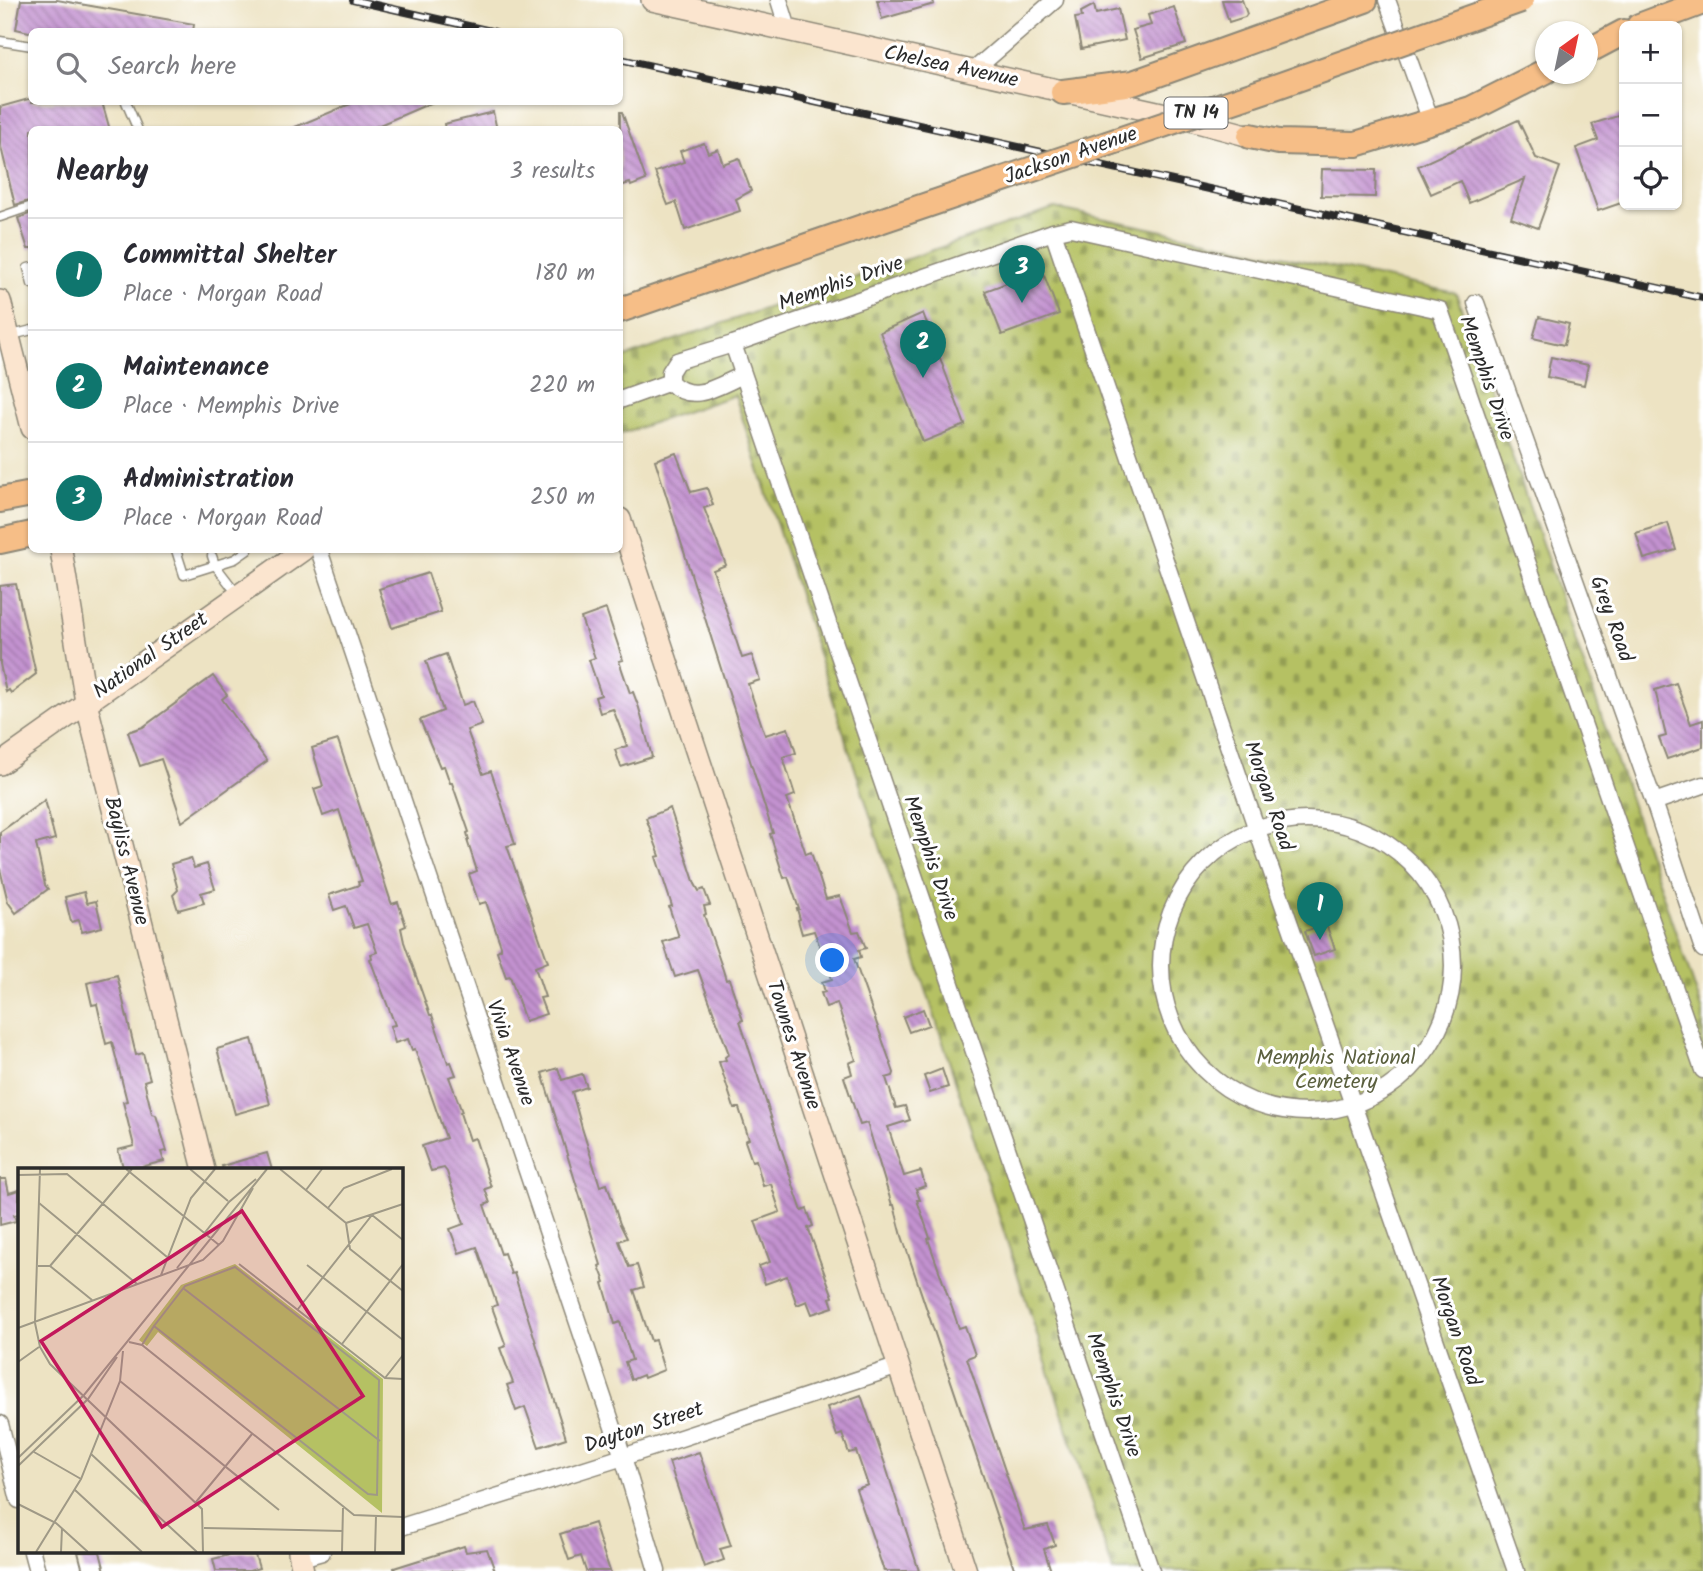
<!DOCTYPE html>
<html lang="en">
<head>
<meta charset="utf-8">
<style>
  body { margin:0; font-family:Kalam,sans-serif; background:#f7f7f7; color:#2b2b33 }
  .controls { position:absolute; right:21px; top:21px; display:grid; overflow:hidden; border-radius:10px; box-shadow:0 2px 5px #0004 }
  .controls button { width:63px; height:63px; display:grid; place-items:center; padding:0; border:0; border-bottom:2px solid #e1e1e2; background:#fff; color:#2b2b33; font:35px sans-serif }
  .compass { position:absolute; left:1535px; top:21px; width:63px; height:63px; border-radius:50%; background:#fff; box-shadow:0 2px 5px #0004; rotate:33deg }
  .you { position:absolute; left:833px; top:961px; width:24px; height:24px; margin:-18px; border:5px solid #fff; border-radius:50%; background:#1a73e8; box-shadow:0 0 0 10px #1a73e833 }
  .badge { display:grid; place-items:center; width:46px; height:46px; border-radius:50%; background:#0f766e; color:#fff; font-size:23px; font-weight:700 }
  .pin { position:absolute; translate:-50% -58px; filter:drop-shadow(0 2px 4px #0008) }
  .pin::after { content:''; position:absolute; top:37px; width:24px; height:21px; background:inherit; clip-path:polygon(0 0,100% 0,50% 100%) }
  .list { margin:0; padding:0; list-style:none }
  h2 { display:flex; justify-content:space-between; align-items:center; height:91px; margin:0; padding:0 28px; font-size:30px }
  h2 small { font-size:23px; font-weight:400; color:#7c7c81 }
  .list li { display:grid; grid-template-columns:46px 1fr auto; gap:21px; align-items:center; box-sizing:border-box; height:112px; padding:0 28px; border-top:2px solid #e1e1e2 }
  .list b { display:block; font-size:26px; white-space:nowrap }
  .list p { margin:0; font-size:23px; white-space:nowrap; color:#7c7c81 }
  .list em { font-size:23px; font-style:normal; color:#7c7c81 }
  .icon { flex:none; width:38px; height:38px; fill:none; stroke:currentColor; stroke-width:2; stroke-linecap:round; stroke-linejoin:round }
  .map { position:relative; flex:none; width:1703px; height:1571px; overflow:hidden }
  .search { position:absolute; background:#fff; box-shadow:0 2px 5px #0004; left:28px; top:28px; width:595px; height:77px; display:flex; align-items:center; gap:18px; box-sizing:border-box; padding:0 24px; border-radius:10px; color:#7c7c81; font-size:26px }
  .panel { position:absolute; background:#fff; box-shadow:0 2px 5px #0004; left:28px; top:126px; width:595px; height:427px; border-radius:10px }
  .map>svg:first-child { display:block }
</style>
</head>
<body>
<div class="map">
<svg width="1703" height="1571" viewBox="0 0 1703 1571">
  <defs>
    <pattern id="cemetery-stones" width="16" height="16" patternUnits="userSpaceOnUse" patternTransform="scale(1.75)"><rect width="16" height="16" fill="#b5c163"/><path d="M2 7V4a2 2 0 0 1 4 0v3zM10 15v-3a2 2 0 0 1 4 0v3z" fill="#939d52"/></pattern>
    <pattern id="building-back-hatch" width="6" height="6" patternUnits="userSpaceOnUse" patternTransform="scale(1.75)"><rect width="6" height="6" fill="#c392d0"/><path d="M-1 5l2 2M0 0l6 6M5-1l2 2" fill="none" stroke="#9f77a9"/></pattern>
  </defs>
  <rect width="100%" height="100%" fill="#fff"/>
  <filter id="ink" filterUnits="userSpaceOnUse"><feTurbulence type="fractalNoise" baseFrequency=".0143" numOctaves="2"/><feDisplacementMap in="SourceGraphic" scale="14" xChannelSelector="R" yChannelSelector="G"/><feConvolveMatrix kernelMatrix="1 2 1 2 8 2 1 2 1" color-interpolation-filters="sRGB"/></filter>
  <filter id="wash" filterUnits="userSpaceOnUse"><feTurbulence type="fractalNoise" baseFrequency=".00686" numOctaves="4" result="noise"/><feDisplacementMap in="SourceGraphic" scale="28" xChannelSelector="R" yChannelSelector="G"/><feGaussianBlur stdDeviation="1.57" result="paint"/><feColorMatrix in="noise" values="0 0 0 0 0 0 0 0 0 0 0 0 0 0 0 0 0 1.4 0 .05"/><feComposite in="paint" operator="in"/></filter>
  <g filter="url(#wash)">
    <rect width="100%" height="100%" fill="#ede3c3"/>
    <polygon fill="url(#cemetery-stones)" stroke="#707647" stroke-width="2" points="1054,208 1456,293 1703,1012 1703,1571 1113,1571 735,395 620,434 620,359"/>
    <g id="blocks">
      <g fill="url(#building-back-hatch)">
        <polygon points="21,0 57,0 194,24 193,32 29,32 16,29"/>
        <polygon points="877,0 933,0 934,4 882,19"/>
        <polygon points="1222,0 1242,0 1247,14 1245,17 1229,22"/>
        <polygon points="1094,5 1096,14 1118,9 1125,40 1081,49 1075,18 1082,17 1081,12"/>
        <polygon points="1174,7 1186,44 1142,58 1133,30 1151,25 1148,15"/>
        <polygon points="32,98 32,102 102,102 110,130 32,130 32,200 15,205 0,143 0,107"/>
        <polygon points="355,102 433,102 368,130 288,130"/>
        <polygon points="493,112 497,130 445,130 444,124"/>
        <polygon points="620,112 622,112 646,180 631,186 630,183 620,186"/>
        <polygon points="1624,114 1624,202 1598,211 1576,148 1598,140 1592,124"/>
        <polygon points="1518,120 1536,158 1560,167 1538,228 1511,218 1525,179 1469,203 1460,181 1431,194 1418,166"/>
        <polygon points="704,143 708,153 718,149 723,164 739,158 751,191 736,199 740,211 685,230 676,202 668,205 655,172 684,162 680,151"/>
        <polygon points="1322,169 1376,170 1375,197 1321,196"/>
        <polygon points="32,213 32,249 28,249 18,218"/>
        <polygon points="1042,270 1059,314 1002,335 985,291"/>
        <polygon points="923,313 965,425 923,442 880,332"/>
        <polygon points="1539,317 1569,324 1564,345 1533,338"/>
        <polygon points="1551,357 1588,365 1584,385 1547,377"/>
        <polygon points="676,453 691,492 707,488 713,505 704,508 726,565 713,570 742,658 752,655 760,680 748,684 765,735 788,728 796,753 783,757 795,795 787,798 806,854 811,852 826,899 840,896 853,932 859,931 866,948 859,950 861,957 854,959 894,1073 893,1076 886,1078 896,1108 905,1106 910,1120 888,1127 904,1176 921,1171 925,1186 916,1189 920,1200 917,1200 930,1238 928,1239 959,1328 965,1326 975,1355 967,1358 1025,1530 1048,1525 1055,1545 1044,1549 1051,1571 1015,1571 902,1236 894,1205 892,1205 872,1139 867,1123 860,1125 844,1077 852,1074 849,1063 856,1060 837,1003 826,1007 821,993 825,992 822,982 832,979 814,931 802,934 798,920 800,919 797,909 799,909 788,877 784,878 770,834 773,833 655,460"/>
        <polygon points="1668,523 1676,550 1644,559 1636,533"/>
        <polygon points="428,573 441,612 392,628 379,589"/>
        <polygon points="16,584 36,674 11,693 9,690 6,692 0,664 0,586"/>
        <polygon points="606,609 623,660 619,661 630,693 633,692 639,708 652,757 621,767 615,750 627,746 613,709 600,713 595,697 601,695 589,660 595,658 581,618"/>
        <polygon points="446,654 463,705 473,701 482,725 467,730 483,774 491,771 498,792 515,844 507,846 548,962 535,967 545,997 540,998 546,1014 525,1021 510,976 506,977 497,951 501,949 501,946 486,902 479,904 469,874 477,871 467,840 469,840 467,833 469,832 452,783 450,783 444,766 440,767 420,720 443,711 426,661"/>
        <polygon points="213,676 227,695 222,699 267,761 182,822 161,759 140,766 128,732 143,727"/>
        <polygon points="1676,683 1691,724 1703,720 1703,747 1667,759 1659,738 1666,736 1655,690"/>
        <polygon points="338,740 391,902 392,904 398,902 406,926 401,928 404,942 430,1015 432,1015 448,1063 451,1062 456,1075 449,1077 462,1112 460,1113 469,1140 475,1138 491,1187 485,1189 490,1203 484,1205 501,1254 504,1253 511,1274 514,1273 566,1438 539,1447 525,1407 516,1411 507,1385 513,1383 500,1348 506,1346 492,1307 497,1305 477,1247 459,1253 450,1229 464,1224 447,1172 444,1168 431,1171 422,1146 446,1138 415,1049 412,1050 408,1039 395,1043 390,1026 395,1025 370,959 372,958 371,954 377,952 367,924 354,928 346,906 334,910 329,895 359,885 358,882 362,881 339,810 323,816 314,789 323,786 312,748"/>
        <polygon points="45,800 55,839 36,844 45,885 48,889 16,913 8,902 0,869 0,832"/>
        <polygon points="670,808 695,884 699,891 704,889 710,905 704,906 706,914 704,915 723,970 726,980 729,979 743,1020 740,1021 797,1197 802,1211 807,1209 813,1226 808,1228 833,1297 830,1298 833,1307 812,1314 807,1301 797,1305 787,1276 765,1284 759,1266 770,1262 755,1221 780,1212 771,1184 763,1186 756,1160 752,1161 745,1141 749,1139 739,1108 734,1108 719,1062 726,1060 725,1057 729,1054 698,970 675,977 663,942 679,937 669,907 672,906 656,857 660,856 646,818"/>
        <polygon points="191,858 194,868 207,864 215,889 201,893 204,903 178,910 173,895 178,890 171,864"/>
        <polygon points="84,892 87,903 96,901 102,927 82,932 79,920 71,922 65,897"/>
        <polygon points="1326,924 1335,949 1314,956 1305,931"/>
        <polygon points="117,975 136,1055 143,1053 150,1079 144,1081 152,1114 156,1115 167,1151 161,1152 164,1161 130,1170 124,1170 118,1150 134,1146 123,1102 127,1101 112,1042 106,1044 97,1004 92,1005 87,983"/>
        <polygon points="923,1009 929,1025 909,1032 903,1017"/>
        <polygon points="252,1039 270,1104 235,1114 217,1049"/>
        <polygon points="558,1068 562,1080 582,1074 587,1087 572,1092 582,1128 600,1186 607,1184 620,1224 627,1238 619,1241 629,1267 637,1265 644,1287 634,1290 651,1341 655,1340 664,1370 644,1378 643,1375 631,1380 625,1362 632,1360 620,1322 615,1324 603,1283 605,1282 599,1266 601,1265 542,1073"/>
        <polygon points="942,1069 948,1087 930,1093 924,1076"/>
        <polygon points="267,1153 272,1170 223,1170 222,1166"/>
        <polygon points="0,1179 6,1179 9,1193 19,1190 19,1214 14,1215 16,1221 0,1225"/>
        <polygon points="861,1395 885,1464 919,1571 884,1571 856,1489 868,1485 856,1451 849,1453 842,1434 837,1436 827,1407"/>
        <polygon points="699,1452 731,1546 720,1549 724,1560 704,1567 669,1462"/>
        <polygon points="594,1523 599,1539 610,1571 586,1571 581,1556 569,1560 560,1534"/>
        <polygon points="464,1546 466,1552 487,1549 495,1571 395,1571 394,1568"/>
        <polygon points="78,1552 100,1552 105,1571 83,1571"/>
        <polygon points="241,1552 254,1552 259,1568 249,1571 216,1571 213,1559"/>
      </g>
    </g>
  </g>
  <g filter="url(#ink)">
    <use href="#blocks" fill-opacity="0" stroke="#8c8777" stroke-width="2"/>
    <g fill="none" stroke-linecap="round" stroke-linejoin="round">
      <defs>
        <g id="lane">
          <polyline points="0,41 32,46"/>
          <polyline points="126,102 138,130"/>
          <polyline points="0,217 32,206"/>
          <polyline points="32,267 28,268 32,284"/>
          <polyline points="12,335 32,330"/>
          <polyline points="176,550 184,575 235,559 248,550"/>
          <polyline points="212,556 215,565 238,595"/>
        </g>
        <g id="street">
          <polyline points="779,0 789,32"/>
          <polyline points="1387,0 1431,121"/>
          <polyline points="972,72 1055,0"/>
          <polyline points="1053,232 1256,827 1516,1571"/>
          <polyline points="1476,303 1654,802 1703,949"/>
          <path d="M733 344 677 361 670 372V382C693 405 717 386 743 375"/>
          <polyline points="620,400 670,382"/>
          <polyline points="319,550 623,1457 657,1571"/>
          <polyline points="1654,802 1703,785"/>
          <circle cx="1307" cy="966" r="146"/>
          <polyline points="0,1424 19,1500"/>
          <polyline points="401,1527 623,1457 899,1366"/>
          <polyline points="32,1552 37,1571"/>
          <polyline points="301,1558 322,1552"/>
          <polyline points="1151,1571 733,344 1053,232 1071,228 1440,310 1703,1070"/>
        </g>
        <g id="secondary">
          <polyline points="652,0 1175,116 1250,136"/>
          <polyline points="0,301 32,428"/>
          <polyline points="620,519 966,1571"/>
          <polyline points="61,550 86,702 204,1170"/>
          <polyline points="0,764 303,550"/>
          <polyline points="299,1552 303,1571"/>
        </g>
        <g id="primary">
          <polyline points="1639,26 1703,2"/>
          <polyline points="1588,51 1624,32"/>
          <polyline points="1063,92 1133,83 1365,0"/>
          <polyline points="1250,136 1279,142 1356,144 1471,109 1546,71"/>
          <polyline points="620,310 871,224"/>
          <polyline points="0,500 32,494"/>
          <polyline points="0,541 32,534"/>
        </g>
      </defs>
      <use href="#lane" stroke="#8c8777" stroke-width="11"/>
      <use href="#street" stroke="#8c8777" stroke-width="19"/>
      <use href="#secondary" stroke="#8c8777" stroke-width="24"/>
      <use href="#primary" stroke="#8c8777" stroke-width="28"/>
      <use href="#lane" stroke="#fff" stroke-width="8"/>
      <use href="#street" stroke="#fff" stroke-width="16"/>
      <use href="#secondary" stroke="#fbe5cf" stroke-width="21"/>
      <use href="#primary" stroke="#f6be87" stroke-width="24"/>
      <defs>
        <g id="rail">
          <polyline points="353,0 495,32"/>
          <polyline points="620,59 1703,298"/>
        </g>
      </defs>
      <use href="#rail" stroke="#2b2b2b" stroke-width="8"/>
      <use href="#rail" stroke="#fff" stroke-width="5" stroke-dasharray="16" stroke-linecap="butt"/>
      <defs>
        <polyline id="primary-bridge" points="871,224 1272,88 1521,0"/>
      </defs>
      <use href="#primary-bridge" stroke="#8c8777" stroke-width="28" stroke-linecap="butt"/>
      <use href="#primary-bridge" stroke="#f6be87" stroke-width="24"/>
    </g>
  </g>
  <g text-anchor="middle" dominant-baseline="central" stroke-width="6" stroke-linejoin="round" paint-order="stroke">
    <rect fill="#fff" stroke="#6b6b6b" stroke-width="2" x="1164.5" y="97.5" width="63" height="31" rx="5"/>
    <g font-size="19" font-weight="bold" fill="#2b2b2b">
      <text x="1196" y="113">TN 14</text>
    </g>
    <g font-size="21" fill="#2b2b2b" stroke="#fff">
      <text transform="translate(951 67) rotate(12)">Chelsea Avenue</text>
      <text transform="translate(1071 156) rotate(-19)">Jackson Avenue</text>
      <text transform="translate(841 284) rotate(-19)">Memphis Drive</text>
      <text transform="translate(1486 378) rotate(71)">Memphis Drive</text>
      <text transform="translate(1611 619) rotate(70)">Grey Road</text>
      <text transform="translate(151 656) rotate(-35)">National Street</text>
      <text transform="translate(1268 796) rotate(71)">Morgan Road</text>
      <text transform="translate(930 858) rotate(71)">Memphis Drive</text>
      <text transform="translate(126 861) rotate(76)">Bayliss Avenue</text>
      <text transform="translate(793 1045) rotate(72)">Townes Avenue</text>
      <text transform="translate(510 1053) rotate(71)">Vivia Avenue</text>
      <text transform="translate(1455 1331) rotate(71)">Morgan Road</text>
      <text transform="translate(1113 1395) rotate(71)">Memphis Drive</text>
      <text transform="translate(644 1428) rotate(-18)">Dayton Street</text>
    </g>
    <g font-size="21" fill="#5b603f" stroke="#fff">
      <text x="1336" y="1058">Memphis National<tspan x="1336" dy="24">Cemetery</tspan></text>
    </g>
  </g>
  <g transform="translate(18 1168)">
    <rect width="385" height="385" fill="#ede3c3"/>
    <path d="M217 96 365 211 364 345 140 164 129 178 121 172 163 117Z" fill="#b5c163"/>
    <path fill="none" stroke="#9f9986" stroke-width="2" d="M108 1 201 77M172 1 210 33M262 1 328 55M0 7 49 6 149 89M288 22 304 1M21 35 119 116M310 40 326 20 374 1M354 47 385 72M328 55 332 81 385 123M328 55 385 36M221 96 367 210 385 211M289 97 385 172M20 98H32L74 132M32 98 114 1M217 99 361 212 359 327 350 326 136 158 167 118ZM159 100 211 34 238 11M143 107 173 30 197 1M165 120 362 273M280 141 354 47M17 154 22 1M17 155 22 179 32 196 184 341 185 384M0 160 185 92 205 73 235 20M111 174 124 177 336 347 385 349M324 176 385 96M124 177 136 158M0 194 21 179M367 210 385 187M102 213 261 342M16 284 63 311M73 286 179 384M0 290 66 227 249 1M0 298 70 231 99 189M57 322 124 384M178 334 234 266M0 336 38 355 70 384M186 360 325 363M18 384 63 311 102 213 105 183M43 384 44 360M324 384 325 340M357 384 358 348"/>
    <path fill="#c2185b" fill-opacity="0.15" stroke="#c2185b" stroke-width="3.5" d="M224 43 345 228 144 359 23 173Z"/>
    <rect width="385" height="385" fill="none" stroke="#2b2b2b" stroke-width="3.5"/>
  </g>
</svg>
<div class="controls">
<button>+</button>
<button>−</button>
<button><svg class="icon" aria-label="locate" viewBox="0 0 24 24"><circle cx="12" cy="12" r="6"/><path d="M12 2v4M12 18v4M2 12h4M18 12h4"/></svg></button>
</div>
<svg class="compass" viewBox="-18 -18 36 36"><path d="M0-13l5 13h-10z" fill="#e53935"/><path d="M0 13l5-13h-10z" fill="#7c7c81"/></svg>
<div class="you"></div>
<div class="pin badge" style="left:1320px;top:940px">1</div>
<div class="pin badge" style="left:923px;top:378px">2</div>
<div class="pin badge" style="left:1022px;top:303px">3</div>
<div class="search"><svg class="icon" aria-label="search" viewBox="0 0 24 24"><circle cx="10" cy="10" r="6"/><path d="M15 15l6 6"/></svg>Search here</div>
<section class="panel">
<h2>Nearby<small>3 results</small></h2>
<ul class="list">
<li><span class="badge">1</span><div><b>Committal Shelter</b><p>Place · Morgan Road</p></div><em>180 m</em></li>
<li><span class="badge">2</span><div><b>Maintenance</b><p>Place · Memphis Drive</p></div><em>220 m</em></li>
<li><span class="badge">3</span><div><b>Administration</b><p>Place · Morgan Road</p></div><em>250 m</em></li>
</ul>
</section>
</div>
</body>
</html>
